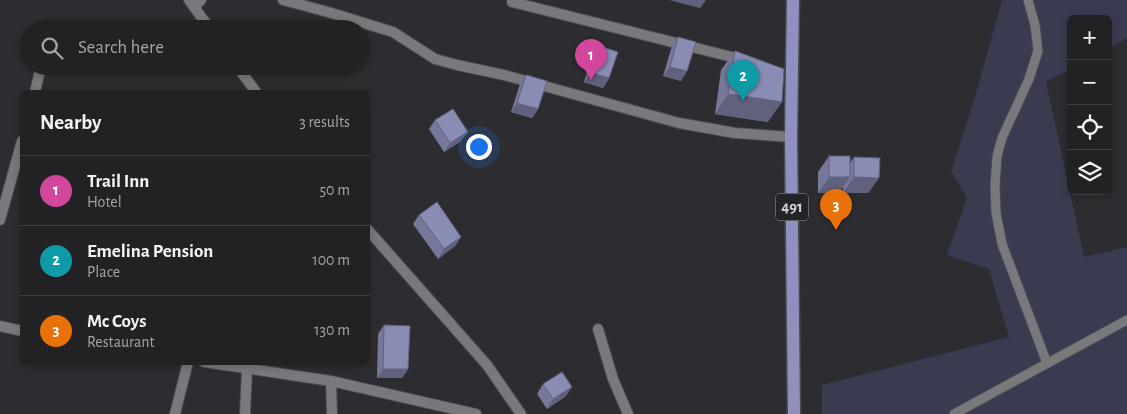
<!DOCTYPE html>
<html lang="en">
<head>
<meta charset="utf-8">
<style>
  body { margin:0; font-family:"Alegreya Sans",sans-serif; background:#2a2a2d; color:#f1f3f6 }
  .controls { position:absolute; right:15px; top:15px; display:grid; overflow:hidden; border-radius:8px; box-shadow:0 2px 8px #0003 }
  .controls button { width:45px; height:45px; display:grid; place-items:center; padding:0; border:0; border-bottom:1px solid #3f3f42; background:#222225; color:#f1f3f6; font:25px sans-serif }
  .you { position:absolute; left:478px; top:146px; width:18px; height:18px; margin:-12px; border:4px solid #fff; border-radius:50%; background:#1a73e8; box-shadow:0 0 0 8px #1a73e833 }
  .badge { display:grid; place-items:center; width:32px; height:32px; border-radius:50%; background:#8c9099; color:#fff; font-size:16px; font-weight:700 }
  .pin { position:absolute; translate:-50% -41px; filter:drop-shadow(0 1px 2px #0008) }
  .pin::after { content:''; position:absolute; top:26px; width:18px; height:15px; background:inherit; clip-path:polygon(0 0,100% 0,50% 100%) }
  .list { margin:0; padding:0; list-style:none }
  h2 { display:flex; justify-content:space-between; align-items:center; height:65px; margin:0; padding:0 20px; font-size:21px }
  h2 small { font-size:16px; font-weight:400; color:#a2a4a7 }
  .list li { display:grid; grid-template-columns:32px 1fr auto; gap:15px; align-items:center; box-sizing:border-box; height:70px; padding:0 20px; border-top:1px solid #3f3f42 }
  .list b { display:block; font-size:19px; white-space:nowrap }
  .list p { margin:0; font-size:16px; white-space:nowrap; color:#a2a4a7 }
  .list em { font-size:16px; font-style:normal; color:#a2a4a7 }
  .icon { flex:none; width:28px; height:28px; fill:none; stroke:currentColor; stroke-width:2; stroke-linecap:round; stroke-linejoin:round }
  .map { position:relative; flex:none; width:1127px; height:414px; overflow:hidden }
  .search { position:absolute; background:#222225; box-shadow:0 2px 8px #0003; left:20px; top:20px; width:350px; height:55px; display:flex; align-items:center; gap:12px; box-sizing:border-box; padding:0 18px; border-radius:28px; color:#a2a4a7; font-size:19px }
  .panel { position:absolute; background:#222225; box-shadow:0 2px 8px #0003; left:20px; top:90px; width:350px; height:275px; border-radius:8px }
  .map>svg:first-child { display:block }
</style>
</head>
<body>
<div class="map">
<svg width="1127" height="414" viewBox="0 0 1127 414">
  <rect width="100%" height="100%" fill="#2d2d31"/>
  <polygon fill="#393b50" points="1002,0 1127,0 1127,38 1108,49 1108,19 1071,19 1071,69 1046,82 1084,257 1127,247 1127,414 822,414 822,385 1009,337 989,269 947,255 967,198 951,171 976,94"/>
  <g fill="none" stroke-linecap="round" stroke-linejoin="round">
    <defs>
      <g id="lane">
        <polyline points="1028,0 1035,25 1038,51 1029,79 1002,138 997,156 995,186 996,213 1002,244 1047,363"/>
        <polyline points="954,414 1127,320"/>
      </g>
      <g id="street">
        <polyline points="189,0 210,29"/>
        <polyline points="283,0 328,12 393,32 435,59 457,65 504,75 679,123 735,133 791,137"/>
        <polyline points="512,2 744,60"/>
        <polyline points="194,7 201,0"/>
        <polyline points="237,66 256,92"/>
        <polyline points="35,92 41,66"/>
        <polyline points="0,220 22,141"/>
        <polyline points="368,230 487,365 521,414"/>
        <polyline points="0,326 22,331"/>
        <polyline points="598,329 613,379 628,414"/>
        <polyline points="204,362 331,381 476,414"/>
        <polyline points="331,381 332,414"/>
        <polyline points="175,414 188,362"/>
        <polyline points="245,414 247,369"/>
      </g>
      <polyline id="primary" points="793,0 791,137 794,414"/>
    </defs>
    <use href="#lane" stroke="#4a4b4e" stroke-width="11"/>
    <use href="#street" stroke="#4a4b4e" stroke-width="12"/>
    <use href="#primary" stroke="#4a4b4e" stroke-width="15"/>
    <use href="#lane" stroke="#78787d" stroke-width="9"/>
    <use href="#street" stroke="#78787d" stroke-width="10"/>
    <use href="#primary" stroke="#8e91be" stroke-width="12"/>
  </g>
  <g fill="#76789a">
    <polygon points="678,37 687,71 681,81 663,76 672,46"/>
    <polygon points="599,46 609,78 603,88 584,82 592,55"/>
    <polygon points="735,51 768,122 715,114 721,70"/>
    <polygon points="526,75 538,109 532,118 511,112 520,84"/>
    <polygon points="435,120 461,141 444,152 429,129"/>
    <polygon points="829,156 850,163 854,157 879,178 868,193 843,193 843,187 839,193 818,193 818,172"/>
    <polygon points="419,215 461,237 455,246 438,259 413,224"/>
    <polygon points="384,325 408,369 402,378 377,378 378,334"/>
    <polygon points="543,384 566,396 547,409 537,394"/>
  </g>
  <g fill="#60627d">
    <polygon points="669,0 706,0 700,8"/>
    <polygon points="670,67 687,71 681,81 663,76"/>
    <polygon points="591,73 609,78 603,88 584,82"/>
    <polygon points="728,94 782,102 768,122 715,114"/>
    <polygon points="517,103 538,109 532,118 511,112"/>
    <polygon points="468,132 461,141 444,152 450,143"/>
    <polygon points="829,177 850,177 839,193 818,193"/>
    <polygon points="854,177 879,178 868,193 843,193"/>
    <polygon points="461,237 455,246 438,259 444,249"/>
    <polygon points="383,369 408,369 402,378 377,378"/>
    <polygon points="572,387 566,396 547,409 553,399"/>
  </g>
  <g fill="#898cb3" stroke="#60627d">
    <polygon points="678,37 696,42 687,71 670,67"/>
    <polygon points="599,46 618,52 609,78 591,73"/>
    <polygon points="735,51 784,69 782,102 728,94"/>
    <polygon points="526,75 547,81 538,109 517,103"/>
    <polygon points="453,109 468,132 450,143 435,120"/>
    <rect x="829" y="156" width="21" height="21"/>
    <polygon points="854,157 880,158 879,178 854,177"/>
    <polygon points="437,202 461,237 444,249 419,215"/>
    <polygon points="384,325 410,326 408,369 383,369"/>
    <polygon points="562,372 572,387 553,399 543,384"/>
  </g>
  <g text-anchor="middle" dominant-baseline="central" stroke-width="5" stroke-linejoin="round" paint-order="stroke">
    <rect fill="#232427" stroke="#9e9ea1" stroke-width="1" x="776" y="193.5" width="32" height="27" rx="4"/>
    <g font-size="16" font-weight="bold" fill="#d2d2d5">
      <text x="792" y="207">491</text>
    </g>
  </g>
</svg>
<div class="controls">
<button>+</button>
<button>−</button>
<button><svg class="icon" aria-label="locate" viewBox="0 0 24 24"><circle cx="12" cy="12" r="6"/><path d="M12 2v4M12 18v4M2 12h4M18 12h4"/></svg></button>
<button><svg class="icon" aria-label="layers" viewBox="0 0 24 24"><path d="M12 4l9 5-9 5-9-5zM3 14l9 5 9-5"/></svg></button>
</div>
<div class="you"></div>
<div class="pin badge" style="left:591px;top:80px;background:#d1479c">1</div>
<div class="pin badge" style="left:743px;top:101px;background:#0f9aa8">2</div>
<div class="pin badge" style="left:836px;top:230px;background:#e8710a">3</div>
<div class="search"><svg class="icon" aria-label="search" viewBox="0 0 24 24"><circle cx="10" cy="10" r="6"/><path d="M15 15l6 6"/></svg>Search here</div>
<section class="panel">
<h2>Nearby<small>3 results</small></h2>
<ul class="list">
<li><span class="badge" style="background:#d1479c">1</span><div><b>Trail Inn</b><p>Hotel</p></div><em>50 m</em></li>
<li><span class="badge" style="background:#0f9aa8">2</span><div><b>Emelina Pension</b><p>Place</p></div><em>100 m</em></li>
<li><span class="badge" style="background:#e8710a">3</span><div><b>Mc Coys</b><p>Restaurant</p></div><em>130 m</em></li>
</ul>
</section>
</div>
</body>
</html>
